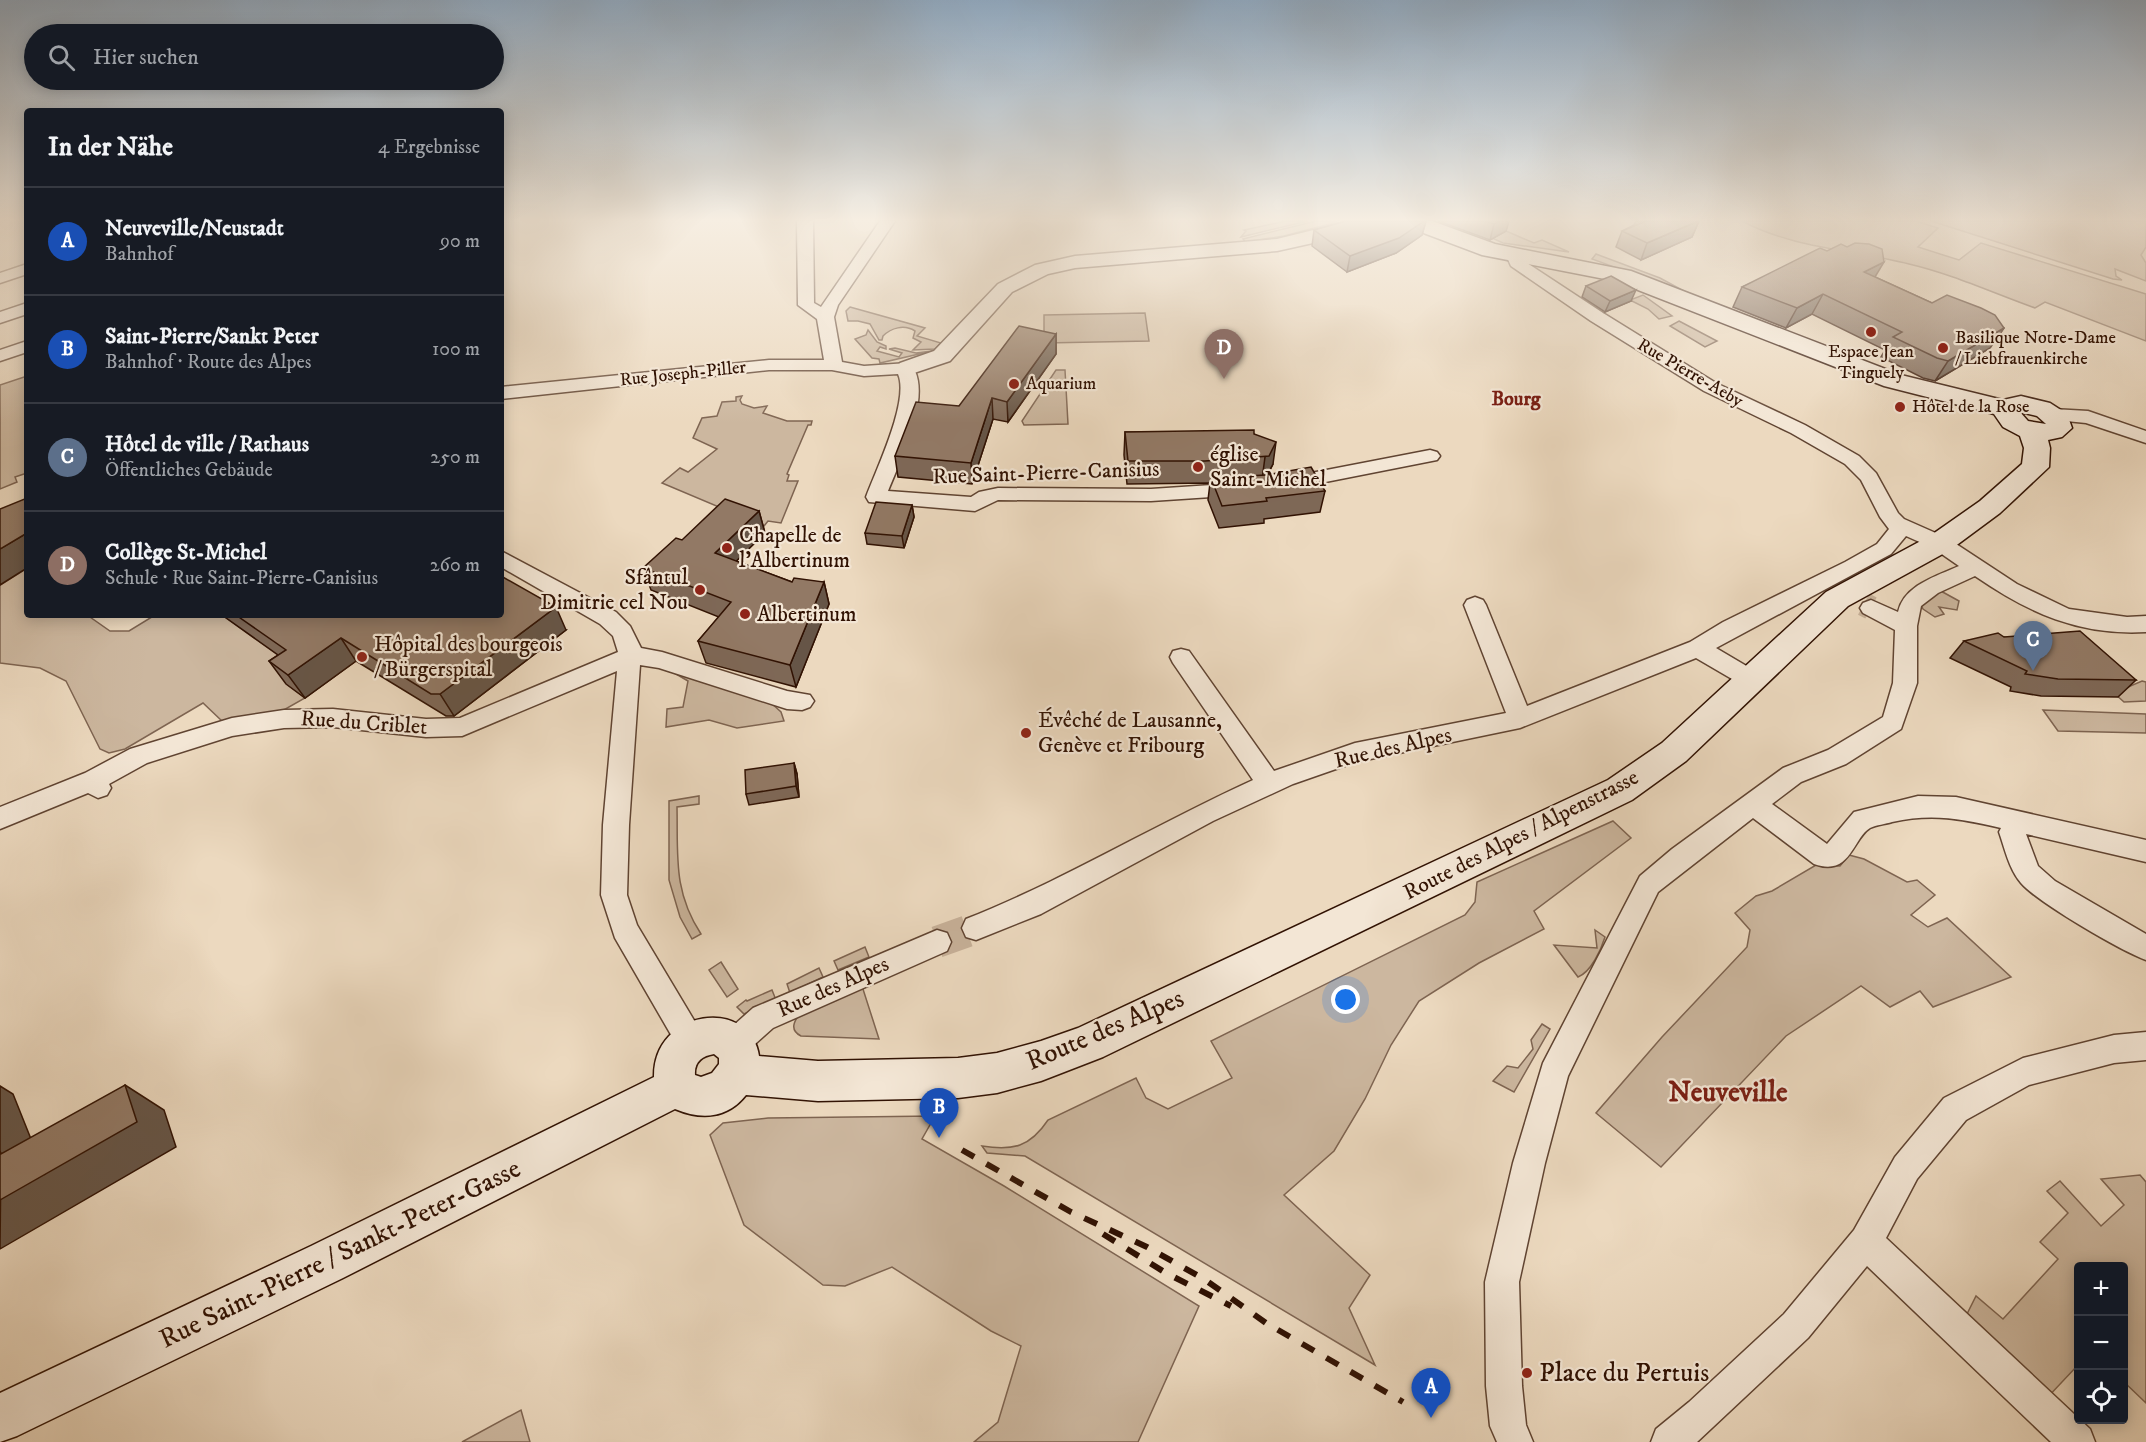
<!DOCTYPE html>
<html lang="de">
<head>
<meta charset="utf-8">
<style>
  body { margin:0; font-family:"IM FELL DW Pica",serif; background:#242831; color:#f1f3f6 }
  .controls { position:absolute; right:18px; bottom:18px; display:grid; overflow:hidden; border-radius:6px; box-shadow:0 3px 15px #0003 }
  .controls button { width:54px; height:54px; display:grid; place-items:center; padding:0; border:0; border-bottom:2px solid #363941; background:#171b24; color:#f1f3f6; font:30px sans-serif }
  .you { position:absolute; left:1346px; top:1000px; width:21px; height:21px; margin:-15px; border:4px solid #fff; border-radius:50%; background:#1a73e8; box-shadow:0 0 0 9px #1a73e833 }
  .badge { display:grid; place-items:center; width:39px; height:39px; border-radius:50%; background:#0b8043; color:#fff; font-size:20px; font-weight:700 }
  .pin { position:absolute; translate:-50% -50px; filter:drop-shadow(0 2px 3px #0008) }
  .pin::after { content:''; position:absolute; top:32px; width:21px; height:18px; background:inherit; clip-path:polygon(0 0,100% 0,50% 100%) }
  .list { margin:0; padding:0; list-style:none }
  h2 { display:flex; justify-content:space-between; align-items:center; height:78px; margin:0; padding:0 24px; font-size:26px }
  h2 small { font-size:20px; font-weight:400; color:#9ea1a6 }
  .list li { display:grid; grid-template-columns:39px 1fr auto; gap:18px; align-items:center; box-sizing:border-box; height:108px; padding:0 24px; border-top:2px solid #363941 }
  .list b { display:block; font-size:22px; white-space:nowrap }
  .list p { margin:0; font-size:20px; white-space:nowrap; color:#9ea1a6 }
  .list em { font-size:20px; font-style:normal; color:#9ea1a6 }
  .icon { flex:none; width:33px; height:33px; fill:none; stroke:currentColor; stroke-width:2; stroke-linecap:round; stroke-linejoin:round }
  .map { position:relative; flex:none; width:2146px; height:1442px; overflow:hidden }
  .search { position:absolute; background:#171b24; box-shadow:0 3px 15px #0003; left:24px; top:24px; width:480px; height:66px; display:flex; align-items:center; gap:15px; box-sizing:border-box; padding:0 21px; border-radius:33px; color:#9ea1a6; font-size:22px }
  .panel { position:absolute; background:#171b24; box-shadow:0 3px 15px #0003; left:24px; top:108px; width:480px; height:510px; border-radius:6px }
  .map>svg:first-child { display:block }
</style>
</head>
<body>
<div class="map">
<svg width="2146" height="1442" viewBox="0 0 2146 1442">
  <rect width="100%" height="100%" fill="#ecd9bf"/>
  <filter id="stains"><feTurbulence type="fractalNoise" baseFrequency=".00333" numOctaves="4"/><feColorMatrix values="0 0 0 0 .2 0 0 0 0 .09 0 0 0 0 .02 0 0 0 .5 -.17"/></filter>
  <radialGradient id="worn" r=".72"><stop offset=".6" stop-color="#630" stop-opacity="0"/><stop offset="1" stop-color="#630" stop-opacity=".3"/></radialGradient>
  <g fill="#ccb79f" stroke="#7e6451" stroke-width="1.5">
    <polygon points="1286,221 1308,221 1241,237 1246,231 1244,230"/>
    <polygon points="1316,221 1337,222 1284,236 1245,242 1243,239"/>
    <path d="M1742 221H1916L1938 228 1918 247 1959 260 1981 243 2146 294V341L2045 302 2035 308C1993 293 1952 274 1909 264 1854 250 1792 248 1742 221Z"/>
    <polygon points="1931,221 2143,221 2146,222 2146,247 2141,255 2146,263 2146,281 2115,269 2116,276 2122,280 2113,279"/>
    <polygon points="1506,231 1534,243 1542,240 1569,252 1503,243 1492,238"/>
    <polygon points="1596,254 1660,278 1693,296 1592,259"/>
    <polygon points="1643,295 1672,316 1659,319 1648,309 1630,300"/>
    <path d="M850 307 925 328 917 336 941 343 935 349 913 350 921 342 913 338 915 331C904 324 891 328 883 336L882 340H879L870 324 858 321H848L846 311Z"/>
    <polygon points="1145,313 1149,341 1044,343 1044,315"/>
    <polygon points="1679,321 1717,341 1705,347 1670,326"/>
    <polygon points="868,330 877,342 886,346 886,349 880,347 877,351 899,357 902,353 889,349 895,348 916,353 932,351 880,363 879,359 872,358 855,339 866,335"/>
    <polygon points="1056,370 1065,370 1068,424 1024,425 1022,421"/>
    <polygon points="27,376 27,473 15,477 17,482 0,489 0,385"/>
    <polygon points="742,396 740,400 742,404 754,408 767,406 763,413 787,421 812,421 811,425 808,425 787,474 789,475 787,481 798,481 781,523 768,521 764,526 662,483 680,468 688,472 717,449 693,438 702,418 717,416 722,402 736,401 736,397"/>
    <polygon points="27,568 27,615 87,615 110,631 129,631 155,615 222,615 303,673 287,684 305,698 282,711 223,722 203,703 125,749 109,753 100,749 66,681 40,668 0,663 0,585"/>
    <polygon points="1939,590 1959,601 1957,610 1939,607 1944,614 1935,617 1923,609 1920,604"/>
    <polygon points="659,664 770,702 781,712 784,721 737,728 709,720 666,727 667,709 683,707 688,681"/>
    <polygon points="2142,681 2146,682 2146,701 2124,702 2114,693"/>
    <polygon points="2043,710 2146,714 2146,733 2058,731"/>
    <path d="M699 796V804L677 807C678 856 673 891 701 934L692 939 680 917 669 880V801Z"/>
    <path d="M1613 821 1631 838 1534 911 1544 929 1479 963 1419 1001 1391 1045 1365 1099 1334 1151 1284 1195 1370 1275 1349 1308 1375 1365 1025 1156 987 1153 982 1146C1013 1151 1030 1147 1048 1120L1136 1078 1146 1098 1168 1109 1232 1078 1211 1041 1465 915 1475 902 1477 882Z"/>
    <polygon points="1849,855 1864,859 1907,882 1917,880 1935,895 1911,915 1928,927 1947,918 2011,977 1933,1007 1920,991 1890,1007 1861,986 1786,1036 1661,1167 1596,1113 1662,1037 1747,947 1750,930 1735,913 1756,896 1772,891 1816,865 1840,866"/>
    <path d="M1595 930 1605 937C1601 950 1591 972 1578 977L1554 945 1597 948Z"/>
    <polygon points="865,947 869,957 838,970 834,961"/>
    <polygon points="721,962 738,989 727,997 709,970"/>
    <polygon points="819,968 823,977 790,993 787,984"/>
    <path d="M862 986 879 1039 801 1036C789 1030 794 1021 801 1012Z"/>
    <polygon points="772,990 776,1000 744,1014 737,1007 746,1000 747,1001"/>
    <polygon points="1542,1024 1550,1029 1514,1092 1493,1081 1507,1066 1518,1068 1533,1049 1531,1040"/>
    <polygon points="935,1116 922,1139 1004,1186 1199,1306 1138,1442 974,1442 998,1422 1021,1346 991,1331 892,1267 845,1286 823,1285 744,1225 710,1135 723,1123 768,1118"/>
    <polygon points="2140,1175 2146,1182 2146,1403 2124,1382 2124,1266 2078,1266 2078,1365 2046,1399 1962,1324 1976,1296 2003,1319 2058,1259 2040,1242 2068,1213 2047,1191 2060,1181 2101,1226 2124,1205 2101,1179"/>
    <polygon points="521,1410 530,1442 462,1442"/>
  </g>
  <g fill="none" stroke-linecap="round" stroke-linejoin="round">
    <polyline stroke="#c7b199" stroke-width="24" stroke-dasharray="24 12" stroke-linecap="butt" points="1832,587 1871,608"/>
    <polyline stroke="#c7b199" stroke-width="32" stroke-dasharray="32 16" stroke-linecap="butt" points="937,942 976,928"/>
    <defs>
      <g id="minor">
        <path d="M797 221H813L814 303 821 307 880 221H895L838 305 834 317 842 362 864 366 908 363 914 364 917 368 915 371C929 402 900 461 888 491L971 497 979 492 998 488 1151 489 1242 483 1249 484 1252 489 1249 494 1242 495 1151 501 998 500 975 511 869 502 866 497C876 470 910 400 898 374L864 376 832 370H769L501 399V387L769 360H824L817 319 798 305Z"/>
        <path d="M1514 250 1520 252 1524 261 1603 313 1716 383 1805 425 1859 456 1876 473 1898 513 1904 519 1947 538 2017 584 2069 609 2127 617 2146 616V632C2079 636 2029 613 1975 576L1938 593 1921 606 1917 626V683L1901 729 1846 764 1801 782 1772 804 1827 844 1854 812 1918 796 1956 797 2146 840V862L2026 834 2038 866 2055 881 2146 934V960C2121 951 2037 902 2021 883 2009 869 2005 849 1999 832L2001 828C1961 819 1933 813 1892 822 1886 824 1876 825 1870 828 1852 839 1851 877 1814 864L1753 818 1658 892 1568 1076 1545 1163 1519 1282 1522 1386 1526 1425 1533 1442H1497L1490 1426 1486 1386 1485 1282 1513 1163 1543 1063 1640 876 1672 849 1783 768 1828 750 1883 717 1893 683 1895 630 1863 613 1860 608 1863 603 1871 600 1898 612C1904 585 1937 576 1959 566L1933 548 1906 536 1891 554 1716 648 1760 674 1764 680 1760 686 1752 689 1744 686 1696 658 1520 728 1356 762 1293 784 1213 821 1041 914 976 940 966 937 962 928 966 919C1065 880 1156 824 1253 780L1173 663 1170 657 1173 651 1181 649 1189 651 1274 771 1355 743 1506 713 1464 605 1467 600 1475 597 1483 600 1486 605 1527 706 1690 642 1723 622 1845 562 1877 544 1889 529 1880 517 1861 480 1845 464 1791 433 1704 391 1591 321 1511 266 1506 255Z"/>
        <polygon points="27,264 27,274 0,283 0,273"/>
        <polygon points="27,303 27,314 0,323 0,312"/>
        <polygon points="27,341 27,352 0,361 0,350"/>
        <polygon points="2053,409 2088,411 2146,431 2146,443 2086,423 2046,419 2044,415 2046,411"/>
        <polygon points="1430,450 1437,452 1440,456 1437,460 1285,490 1278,488 1275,484 1278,480 1285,478"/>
        <polygon points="501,551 616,612 630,626 641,648 662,652 787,691 810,695 814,701 810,707 802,710 787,709 659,668 640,665 629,825 627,895 637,925 701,1032 706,1042 701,1052 691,1056 681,1052 615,938 601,895 603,825 617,671 462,736 426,737 333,727 284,728 232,736 147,763 109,784 111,788 107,795 98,798 88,793 0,829 0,807 85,773 130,749 232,718 284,710 333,709 426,719 460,718 618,652 613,636 600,624 501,567"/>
        <polygon points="937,930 947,933 951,942 947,951 773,1028 745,1053 735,1057 725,1053 720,1043 725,1033 753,1008"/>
        <polygon points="2146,1032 2146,1060 2114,1063 2029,1085 1966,1120 1917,1179 1886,1238 2090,1429 2095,1442 2051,1442 1867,1266 1808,1338 1697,1442 1651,1442 1656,1429 1689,1402 1784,1314 1854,1230 1895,1157 1944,1098 2023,1058 2114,1035"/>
      </g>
      <polygon id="tertiary" points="1350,221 1379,221 1376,225 1331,239 1277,251 1075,268 1048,274 1012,292 950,361 908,375 900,373 897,368 900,363 934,351 998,284 1035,265 1075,256 1277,239"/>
      <path id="secondary" d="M1402 221H1432L1495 244 1631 271 1901 375 2003 400 2021 396 2050 403 2067 414 2072 428 2062 437 2048 440 2050 448 2049 467 2000 513 1950 550 1848 606 1686 761 1632 800 1103 1057 1041 1081 997 1093 958 1098 818 1101 746 1095C727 1119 701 1120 675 1109L343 1278 17 1436 0 1442V1393L311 1246 654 1077C653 1008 751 997 759 1056L818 1061 958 1058 997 1053 1041 1041 1078 1028 1608 780 1662 743 1826 592 1930 536 1980 501 2022 464 2024 448 2020 436 2003 427 1994 414 1884 386 1615 281 1482 255 1405 226ZM2020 412 2037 416 2046 424 2028 421ZM714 1054 719 1058V1064L712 1073 701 1077 695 1075C694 1062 702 1056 714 1054Z"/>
    </defs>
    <use href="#minor" stroke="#604432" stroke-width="3"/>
    <use href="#tertiary" stroke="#604432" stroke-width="3"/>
    <use href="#secondary" stroke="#311203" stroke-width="3"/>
    <use href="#minor" fill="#f3e6d5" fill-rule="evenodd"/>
    <use href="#tertiary" fill="#f3e6d5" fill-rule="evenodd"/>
    <use href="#secondary" fill="#f3e6d5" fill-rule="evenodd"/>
    <g stroke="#311203" stroke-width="6" stroke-dasharray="14 14" stroke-linecap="butt">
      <polyline points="962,1150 1071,1212 1147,1247 1204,1279 1266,1323 1403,1402"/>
      <polyline points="1103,1234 1166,1273 1231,1306"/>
    </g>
  </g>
  <g fill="#7e6857" stroke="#311203" stroke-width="1.5">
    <polygon points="1346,221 1426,221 1422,235 1396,253 1347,272 1312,246 1314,230"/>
    <polygon points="1438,221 1509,221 1506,231 1490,240"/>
    <polygon points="1636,221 1699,221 1692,237 1641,260 1616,247 1622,231 1634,225"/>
    <polygon points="1827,251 1875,277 1932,303 2004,328 1990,348 1935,381 1923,378 1881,357 1885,350 1812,314 1786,328 1733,307 1742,287"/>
    <polygon points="1586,286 1631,301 1605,312 1582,297"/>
    <polygon points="1056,334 1056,354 1008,422 993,419 972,484 898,477 895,456 959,406"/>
    <polygon points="1125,432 1254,434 1273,464 1268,474 1325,491 1320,512 1264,519 1264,523 1219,528 1208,500 1210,483 1127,484 1124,455"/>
    <polygon points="912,505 914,517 904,548 867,544 865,533"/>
    <polygon points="759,511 765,533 736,561 792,582 824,582 829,604 796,687 706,663 698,641 719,617 651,590 643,568"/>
    <polygon points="222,615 330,615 331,616 566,630 454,716 446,716 356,661 305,698 286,684 269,661 278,655"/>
    <polygon points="2004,637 2136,680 2118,697 2041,696 2010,691 2011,687 1950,658 1964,641"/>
    <polygon points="794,763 797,774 799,797 749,805 746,794"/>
  </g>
  <g fill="#665547" stroke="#311203" stroke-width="1.5">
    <polygon points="1424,221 1426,221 1422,235 1396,253 1347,272 1350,256"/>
    <polygon points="1496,221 1509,221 1506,231 1490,240 1494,224"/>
    <polygon points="1699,221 1692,237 1641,260 1647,243"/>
    <polygon points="1884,262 1872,282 1864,272"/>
    <polygon points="1636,290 1631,301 1605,312 1610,301"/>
    <polygon points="1823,294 1812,314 1786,328 1797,308"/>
    <polygon points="2004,328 1990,348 1935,381 1948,361"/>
    <polygon points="1056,334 1056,354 1008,422 1007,402"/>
    <polygon points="992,398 993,419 972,484 971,463"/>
    <polygon points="1276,442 1273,464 1265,479 1262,480 1265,457"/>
    <polygon points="912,505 914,517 904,548 902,536"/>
    <polygon points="759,511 765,533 722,575 715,553"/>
    <polygon points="27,533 27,568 0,585 0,549"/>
    <polygon points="824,582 829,604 796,687 790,665"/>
    <polygon points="556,607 566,630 454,716 440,694"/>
    <polygon points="341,638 356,661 305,698 288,675"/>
    <polygon points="794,763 797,774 799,797 796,786"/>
    <polygon points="125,1085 164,1110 176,1147 0,1249 1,1154 0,1151 0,1086 13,1094 45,1174"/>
  </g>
  <g fill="#927965" stroke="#311203" stroke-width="1.5">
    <polygon points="1346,221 1424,221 1399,238 1350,256 1314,230"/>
    <polygon points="1484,221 1501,221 1494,224"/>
    <polygon points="1646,221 1698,221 1647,243 1622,231"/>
    <polygon points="1855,243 1869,244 1882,249 1884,262 1864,272 1932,303 1947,295 1981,308 1995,315 2004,328 1948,361 1937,358 1893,337 1902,332 1823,294 1797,308 1742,287 1820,248 1827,251 1841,244 1847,247"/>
    <polygon points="1611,276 1636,290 1610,301 1586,286"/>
    <polygon points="1019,326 1056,334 1007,402 992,398 971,463 895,456 916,402 959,406"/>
    <polygon points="1254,430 1254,434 1276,442 1269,456 1205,461 1128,461 1125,432"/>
    <polygon points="1311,467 1325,491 1266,498 1267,501 1222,506 1211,478 1266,475"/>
    <polygon points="27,498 27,533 0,549 0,509"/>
    <polygon points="725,499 759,511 715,553 792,582 794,578 824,582 790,665 698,641 731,602 643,568 676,538 682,540"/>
    <polygon points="876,502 912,505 902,536 865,533"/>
    <polygon points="501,576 556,607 440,694 431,694 341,638 288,675 269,661 286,650 236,615 330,615 331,616 333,615 501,615"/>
    <polygon points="2080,631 2136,680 2058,679 2025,674 2027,671 1964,641 1998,633 2004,637"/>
    <polygon points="794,763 796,786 746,794 745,770"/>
    <polygon points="125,1085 137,1122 0,1200 0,1151 1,1154"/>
  </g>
  <linearGradient id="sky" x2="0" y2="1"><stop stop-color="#90a8be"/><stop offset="0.52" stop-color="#f6eee2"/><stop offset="1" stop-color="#f6eee2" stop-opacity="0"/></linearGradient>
  <rect width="2146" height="423" fill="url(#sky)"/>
  <g fill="#8f2418" stroke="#f3e6d5" stroke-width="2">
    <circle cx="1871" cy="332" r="6"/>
    <circle cx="1943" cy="348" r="6"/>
    <circle cx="1014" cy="384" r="6"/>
    <circle cx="1900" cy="407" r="6"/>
    <circle cx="1198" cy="467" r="6"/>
    <circle cx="727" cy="548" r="6"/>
    <circle cx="700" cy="590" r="6"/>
    <circle cx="745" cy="614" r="6"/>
    <circle cx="362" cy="657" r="6"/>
    <circle cx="1026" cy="733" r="6"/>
    <circle cx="1527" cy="1373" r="6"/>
  </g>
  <g text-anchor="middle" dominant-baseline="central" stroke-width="4.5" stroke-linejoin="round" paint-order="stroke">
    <g font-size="18" fill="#311203" stroke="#f3e6d5" text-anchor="start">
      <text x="1955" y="338">Basilique Notre-Dame<tspan x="1955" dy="21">/ Liebfrauenkirche</tspan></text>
      <text x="1871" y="352" text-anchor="middle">Espace Jean<tspan x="1871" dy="21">Tinguely</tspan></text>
      <text x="1026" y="384">Aquarium</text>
      <text x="1912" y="407">Hôtel de la Rose</text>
    </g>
    <g font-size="18" fill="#311203" stroke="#f3e6d5">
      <text transform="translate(1690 373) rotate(30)">Rue Pierre-Aeby</text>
      <text transform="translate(683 374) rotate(-6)">Rue Joseph-Piller</text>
    </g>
    <g font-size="20" font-weight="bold" fill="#7a1f14" stroke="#f3e6d5">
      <text x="1516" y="399">Bourg</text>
    </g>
    <g font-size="22" fill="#311203" stroke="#f3e6d5" text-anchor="start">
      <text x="1210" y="454">église<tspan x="1210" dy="25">Saint-Michel</tspan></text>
      <text x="739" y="535">Chapelle de<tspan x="739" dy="25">l’Albertinum</tspan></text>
      <text x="688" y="577" text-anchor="end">Sfântul<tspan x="688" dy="25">Dimitrie cel Nou</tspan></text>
      <text x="757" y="614">Albertinum</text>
      <text x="374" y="644">Hôpital des bourgeois<tspan x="374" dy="25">/ Bürgerspital</tspan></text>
      <text x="1038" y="720">Évêché de Lausanne,<tspan x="1038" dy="25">Genève et Fribourg</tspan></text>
    </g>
    <g font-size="22" fill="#311203" stroke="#f3e6d5">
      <text transform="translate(1046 473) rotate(-2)">Rue Saint-Pierre-Canisius</text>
      <text transform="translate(364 723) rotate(4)">Rue du Criblet</text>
      <text transform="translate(1393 748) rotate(-13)">Rue des Alpes</text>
      <text transform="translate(1521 835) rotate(-27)">Route des Alpes / Alpenstrasse</text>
      <text transform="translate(833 987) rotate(-24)">Rue des Alpes</text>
    </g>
    <g font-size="27" fill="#311203" stroke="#f3e6d5">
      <text transform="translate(1105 1030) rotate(-23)">Route des Alpes</text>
      <text transform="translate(340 1254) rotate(-26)">Rue Saint-Pierre / Sankt-Peter-Gasse</text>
    </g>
    <g font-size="27" fill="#311203" stroke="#f3e6d5" text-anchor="start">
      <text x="1539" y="1373">Place du Pertuis</text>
    </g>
    <g font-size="28" font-weight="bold" fill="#7a1f14" stroke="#f3e6d5">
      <text x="1728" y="1092">Neuveville</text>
    </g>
  </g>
  <rect width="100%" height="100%" filter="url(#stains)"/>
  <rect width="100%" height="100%" fill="url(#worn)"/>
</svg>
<div class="controls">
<button>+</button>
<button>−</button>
<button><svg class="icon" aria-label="locate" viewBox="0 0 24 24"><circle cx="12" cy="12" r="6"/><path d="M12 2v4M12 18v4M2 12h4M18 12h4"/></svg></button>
</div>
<div class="you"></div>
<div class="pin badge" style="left:1431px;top:1418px;background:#1a4fb4">A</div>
<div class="pin badge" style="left:939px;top:1138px;background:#1a4fb4">B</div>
<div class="pin badge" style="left:2033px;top:671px;background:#5c6f8a">C</div>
<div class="pin badge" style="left:1224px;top:379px;background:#8d6e63">D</div>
<div class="search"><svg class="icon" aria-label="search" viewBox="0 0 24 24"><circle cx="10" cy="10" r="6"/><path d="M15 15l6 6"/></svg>Hier suchen</div>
<section class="panel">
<h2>In der Nähe<small>4 Ergebnisse</small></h2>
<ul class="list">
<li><span class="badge" style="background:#1a4fb4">A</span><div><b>Neuveville/Neustadt</b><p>Bahnhof</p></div><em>90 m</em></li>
<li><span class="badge" style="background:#1a4fb4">B</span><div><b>Saint-Pierre/Sankt Peter</b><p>Bahnhof · Route des Alpes</p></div><em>100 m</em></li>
<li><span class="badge" style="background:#5c6f8a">C</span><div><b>Hôtel de ville / Rathaus</b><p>Öffentliches Gebäude</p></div><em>250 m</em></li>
<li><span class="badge" style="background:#8d6e63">D</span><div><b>Collège St-Michel</b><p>Schule · Rue Saint-Pierre-Canisius</p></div><em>260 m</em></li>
</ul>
</section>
</div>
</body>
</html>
